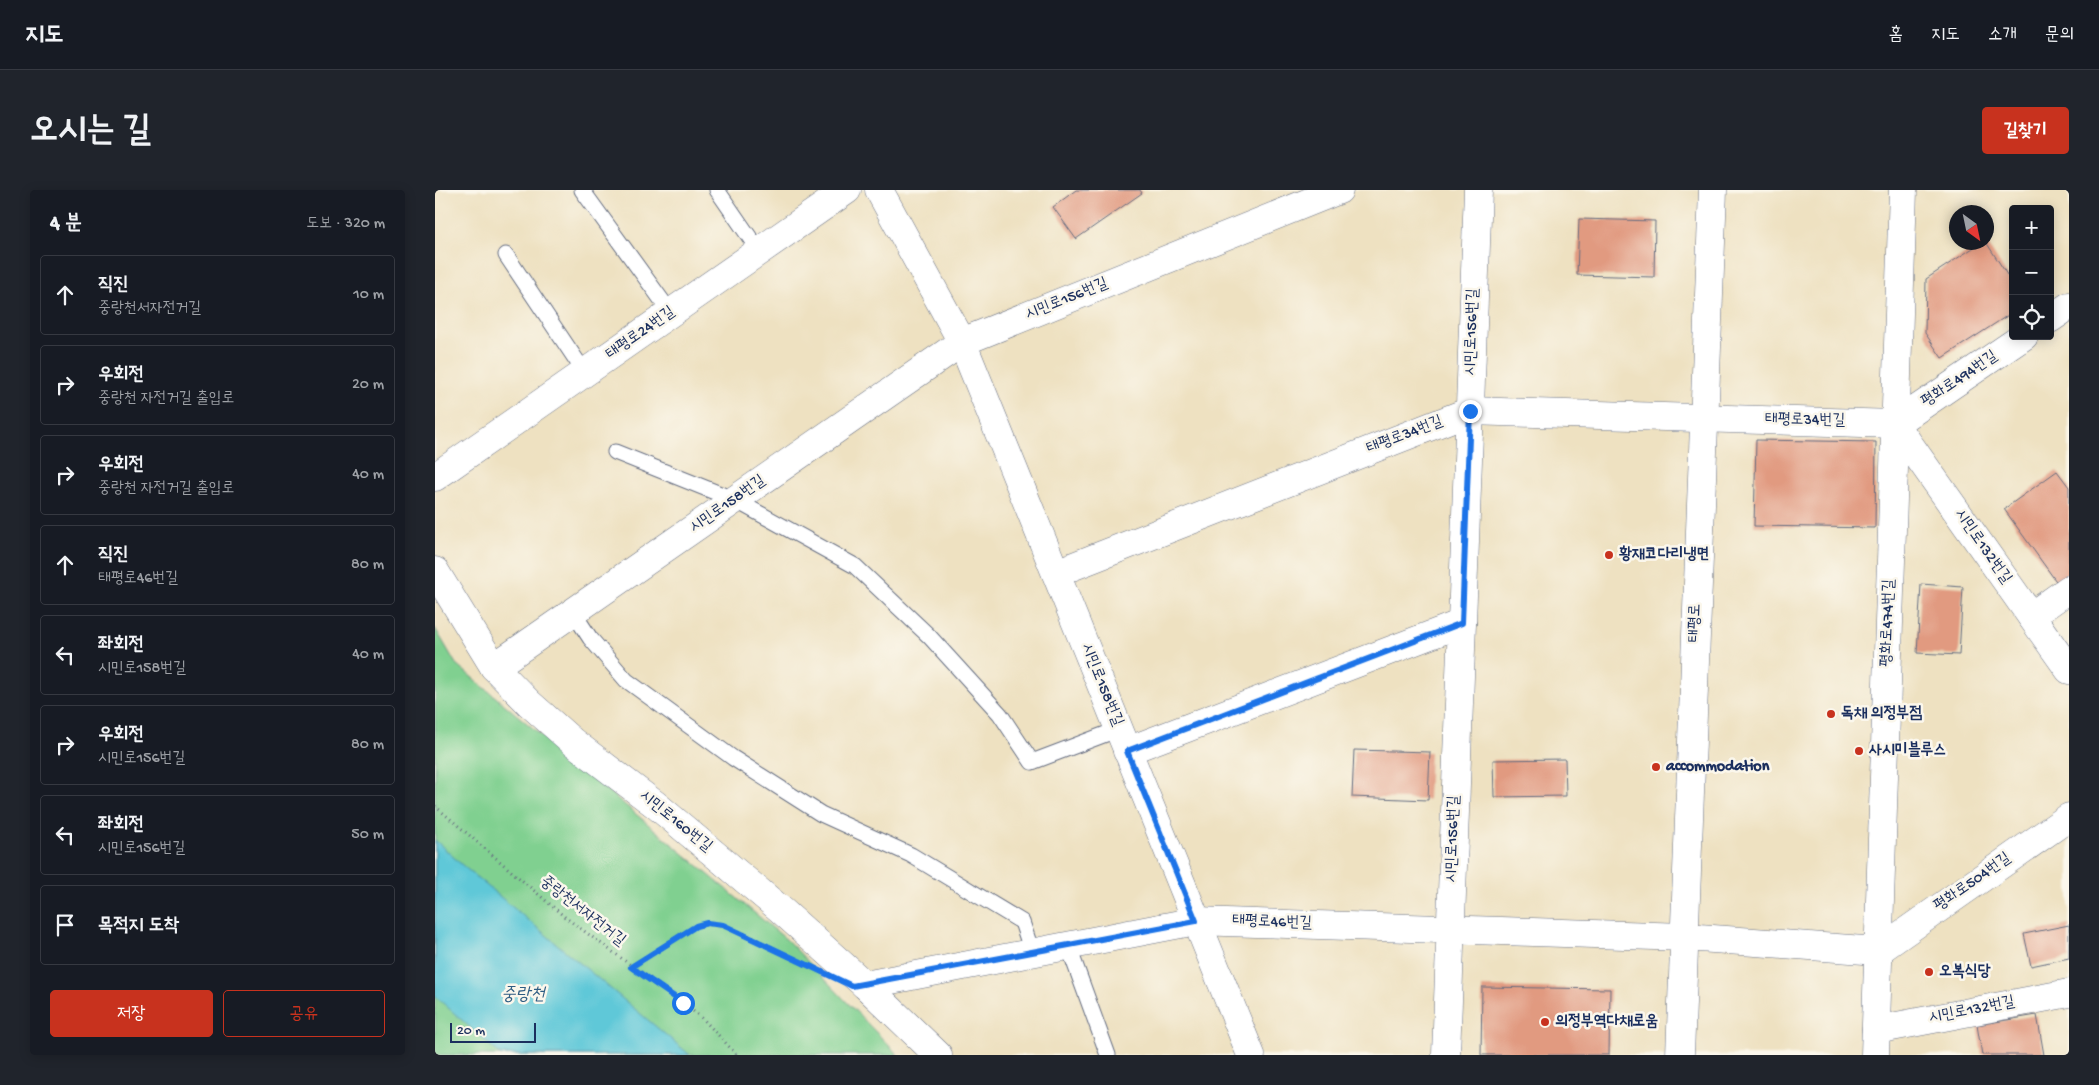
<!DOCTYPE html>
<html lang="ko">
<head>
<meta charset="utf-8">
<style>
  body { margin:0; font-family:"Gochi Hand","Poor Story",sans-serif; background:#20242c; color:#f1f3f6 }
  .controls { position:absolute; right:15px; top:15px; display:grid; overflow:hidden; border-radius:5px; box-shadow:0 2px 12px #0003 }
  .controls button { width:45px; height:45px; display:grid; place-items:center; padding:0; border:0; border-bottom:1px solid #363941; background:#171b24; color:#f1f3f6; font:25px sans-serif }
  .compass { position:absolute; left:1514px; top:15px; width:45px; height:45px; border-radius:50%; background:#171b24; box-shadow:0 2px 12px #0003; rotate:147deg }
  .scale { position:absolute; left:15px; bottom:12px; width:86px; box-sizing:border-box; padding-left:5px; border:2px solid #1b2f5e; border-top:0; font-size:14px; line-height:18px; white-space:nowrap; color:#1b2f5e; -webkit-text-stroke:4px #fbf7ec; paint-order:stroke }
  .stop { position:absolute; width:15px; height:15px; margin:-11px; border:4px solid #1a73e8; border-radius:50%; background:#fff }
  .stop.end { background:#1a73e8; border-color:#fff; box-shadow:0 1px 5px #0008 }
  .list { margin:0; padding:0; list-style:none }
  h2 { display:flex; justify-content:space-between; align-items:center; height:65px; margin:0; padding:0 20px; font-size:21px }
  h2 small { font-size:16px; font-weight:400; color:#9ea1a6 }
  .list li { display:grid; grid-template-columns:32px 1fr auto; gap:15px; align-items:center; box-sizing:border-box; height:80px; margin:0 10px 10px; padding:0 10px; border:1px solid #363941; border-radius:5px }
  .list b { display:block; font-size:19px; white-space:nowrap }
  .list p { margin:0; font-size:16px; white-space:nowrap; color:#9ea1a6 }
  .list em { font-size:16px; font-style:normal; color:#9ea1a6 }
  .actions { display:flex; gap:10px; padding:15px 20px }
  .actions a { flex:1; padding:11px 0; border:1px solid #c8321e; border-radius:5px; text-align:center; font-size:18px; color:#c8321e }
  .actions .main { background:#c8321e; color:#fff }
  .icon { flex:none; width:28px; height:28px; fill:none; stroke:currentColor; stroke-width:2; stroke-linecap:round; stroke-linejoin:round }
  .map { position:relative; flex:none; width:1634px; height:865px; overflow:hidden; border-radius:5px }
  header { display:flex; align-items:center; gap:30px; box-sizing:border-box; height:70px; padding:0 25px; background:#171b24; border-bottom:1px solid #363941 }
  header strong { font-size:24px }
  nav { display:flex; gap:28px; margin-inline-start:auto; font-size:18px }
  .intro { display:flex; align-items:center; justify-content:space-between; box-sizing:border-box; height:120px; padding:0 30px }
  h1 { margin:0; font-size:35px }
  .button { padding:12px 22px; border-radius:5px; background:#c8321e; color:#fff; font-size:18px; font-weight:700 }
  main { display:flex; gap:30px; padding:0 30px }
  aside { flex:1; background:#171b24; border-radius:5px; box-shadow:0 2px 12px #0003 }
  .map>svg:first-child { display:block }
</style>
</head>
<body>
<header>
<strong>지도</strong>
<nav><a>홈</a><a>지도</a><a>소개</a><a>문의</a></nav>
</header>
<div class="intro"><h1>오시는 길</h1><a class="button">길찾기</a></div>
<main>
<aside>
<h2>4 분<small>도보 · 320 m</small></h2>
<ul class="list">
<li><svg class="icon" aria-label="ahead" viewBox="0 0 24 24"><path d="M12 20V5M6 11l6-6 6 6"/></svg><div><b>직진</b><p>중랑천서자전거길</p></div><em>10 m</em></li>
<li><svg class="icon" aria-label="right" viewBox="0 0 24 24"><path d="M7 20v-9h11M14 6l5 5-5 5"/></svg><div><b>우회전</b><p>중랑천 자전거길 출입로</p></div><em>20 m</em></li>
<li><svg class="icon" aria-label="right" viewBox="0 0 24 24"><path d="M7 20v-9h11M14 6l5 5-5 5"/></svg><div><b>우회전</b><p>중랑천 자전거길 출입로</p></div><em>40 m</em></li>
<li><svg class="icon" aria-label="ahead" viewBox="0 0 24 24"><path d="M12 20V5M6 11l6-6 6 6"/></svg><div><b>직진</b><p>태평로46번길</p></div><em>80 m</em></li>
<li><svg class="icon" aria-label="left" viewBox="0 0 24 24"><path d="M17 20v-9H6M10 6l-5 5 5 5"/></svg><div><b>좌회전</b><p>시민로158번길</p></div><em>40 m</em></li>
<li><svg class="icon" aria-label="right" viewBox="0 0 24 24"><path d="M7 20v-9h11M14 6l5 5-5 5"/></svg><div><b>우회전</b><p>시민로156번길</p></div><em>80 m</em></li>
<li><svg class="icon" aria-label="left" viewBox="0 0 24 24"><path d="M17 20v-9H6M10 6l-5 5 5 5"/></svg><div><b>좌회전</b><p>시민로156번길</p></div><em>50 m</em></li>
<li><svg class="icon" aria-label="arrive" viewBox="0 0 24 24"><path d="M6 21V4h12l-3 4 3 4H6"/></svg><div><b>목적지 도착</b></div></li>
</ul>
<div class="actions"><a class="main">저장</a><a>공유</a></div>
</aside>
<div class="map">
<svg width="1634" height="865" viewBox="0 0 1634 865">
  <rect width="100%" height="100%" fill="#fbf7ec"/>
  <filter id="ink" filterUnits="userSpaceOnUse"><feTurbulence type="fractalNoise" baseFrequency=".02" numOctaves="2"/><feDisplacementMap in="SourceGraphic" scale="10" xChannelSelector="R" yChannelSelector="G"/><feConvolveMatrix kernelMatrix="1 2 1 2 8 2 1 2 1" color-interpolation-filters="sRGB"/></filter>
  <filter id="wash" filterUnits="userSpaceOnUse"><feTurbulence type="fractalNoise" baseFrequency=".0096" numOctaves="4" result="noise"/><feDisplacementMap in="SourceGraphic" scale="20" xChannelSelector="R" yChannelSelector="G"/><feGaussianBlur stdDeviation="1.12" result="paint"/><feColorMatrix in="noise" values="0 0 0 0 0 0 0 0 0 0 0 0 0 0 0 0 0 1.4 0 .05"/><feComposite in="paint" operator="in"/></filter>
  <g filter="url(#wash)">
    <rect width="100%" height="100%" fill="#eee1c1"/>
    <polygon fill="#80d090" stroke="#4e8077" points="0,438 21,474 352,750 463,865 0,865"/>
    <polygon fill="#5ec8d8" stroke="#3c7c9b" points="0,650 27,675 255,865 66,865 0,806"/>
    <g id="blocks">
      <g fill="#e19a80">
        <polygon points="641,0 705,0 707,3 641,49 618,17"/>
        <polygon points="1144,29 1220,31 1219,87 1142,85"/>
        <polygon points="1547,52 1551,52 1578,94 1578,122 1507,168 1490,143 1491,89"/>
        <polygon points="1321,250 1441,252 1440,338 1319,336"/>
        <polygon points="1622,281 1634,297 1634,386 1623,394 1569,319"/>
        <polygon points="1486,394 1528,397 1524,465 1482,463"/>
        <polygon points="919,560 995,562 993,610 917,607"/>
        <polygon points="1130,569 1131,606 1059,607 1058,570"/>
        <polygon points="1634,735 1634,768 1596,776 1589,744"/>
        <polygon points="1047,797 1175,799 1174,865 1046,865"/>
        <polygon points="1602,825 1609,865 1547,865 1542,835"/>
      </g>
    </g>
  </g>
  <g filter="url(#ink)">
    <use href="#blocks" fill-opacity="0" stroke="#656d81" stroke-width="1"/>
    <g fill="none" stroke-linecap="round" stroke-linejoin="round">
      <defs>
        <g id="service">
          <polyline points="147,0 236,123"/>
          <polyline points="282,0 324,61"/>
          <polyline points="71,65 150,183"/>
          <polyline points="180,262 300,310 420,376 494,446 565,524 597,572 684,539"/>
          <polyline points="138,422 155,448 191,490 298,568 386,624 476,665 587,732 597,762"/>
          <polyline points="633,755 673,865"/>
        </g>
        <g id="minor">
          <polyline points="444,0 527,152 816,865"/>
          <polyline points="1615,129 1634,116"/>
          <polyline points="1460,234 1634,480"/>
          <polyline points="1460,234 1589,146"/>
          <polyline points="0,287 412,0"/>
          <polyline points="0,381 59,477 94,513 138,552 221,615 345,719 430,795 503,865"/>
          <polyline points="621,383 1035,221 1460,234"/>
          <polyline points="1596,426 1634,399"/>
          <polyline points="59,477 527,152 904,0"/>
          <polyline points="692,561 1027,433"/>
          <polyline points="430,795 761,731 1250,747 1443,761 1634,627"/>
          <polyline points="1441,840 1634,803"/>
          <polyline points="1011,865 1043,0"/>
          <polyline points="1245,865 1278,0"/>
          <polyline points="1440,865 1468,0"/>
        </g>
      </defs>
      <use href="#service" stroke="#656d81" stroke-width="17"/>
      <use href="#minor" stroke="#656d81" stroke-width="29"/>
      <g stroke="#656d81" stroke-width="3" stroke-dasharray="1 4" stroke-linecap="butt">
        <polyline points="0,616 131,728 248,813 269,830 302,865"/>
        <path d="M197 777 261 736C290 728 325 753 352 765"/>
      </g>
      <use href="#service" stroke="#fff" stroke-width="15"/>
      <use href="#minor" stroke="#fff" stroke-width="28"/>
    </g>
  </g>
  <g fill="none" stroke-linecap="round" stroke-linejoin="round" filter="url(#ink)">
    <polyline stroke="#1a73e8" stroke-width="6" points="248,813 196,777 261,736 272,733 288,735 417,796 761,731 692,561 1027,433 1035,221"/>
  </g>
  <g fill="#c8321e" stroke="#fbf7ec" stroke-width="2">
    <circle cx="1174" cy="365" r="5"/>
    <circle cx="1396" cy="524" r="5"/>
    <circle cx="1424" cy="561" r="5"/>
    <circle cx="1221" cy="577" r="5"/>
    <circle cx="1494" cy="782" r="5"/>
    <circle cx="1110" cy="832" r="5"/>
  </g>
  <g text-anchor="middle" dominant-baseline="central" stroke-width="5" stroke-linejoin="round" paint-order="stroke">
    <g font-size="16" fill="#1b2f5e" stroke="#fbf7ec">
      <text transform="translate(632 110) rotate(-22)">시민로156번길</text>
      <text transform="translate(1038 142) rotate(-88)">시민로156번길</text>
      <text transform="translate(206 144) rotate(-35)">태평로24번길</text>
      <text transform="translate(1525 190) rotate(-34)">평화로494번길</text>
      <text transform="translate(1370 231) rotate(1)">태평로34번길</text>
      <text transform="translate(970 246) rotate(-21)">태평로34번길</text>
      <text transform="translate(293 315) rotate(-35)">시민로158번길</text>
      <text transform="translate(1547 357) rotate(55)">시민로132번길</text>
      <text transform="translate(1261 433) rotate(-88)">태평로</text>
      <text transform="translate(1454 433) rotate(-88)">평화로474번길</text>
      <text transform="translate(666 495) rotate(68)">시민로158번길</text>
      <text transform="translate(240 632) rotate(39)">시민로160번길</text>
      <text transform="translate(1019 649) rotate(-88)">시민로156번길</text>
      <text transform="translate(1538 693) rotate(-35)">평화로504번길</text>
      <text transform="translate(147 722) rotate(38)">중랑천서자전거길</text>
      <text transform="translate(837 733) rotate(2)">태평로46번길</text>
      <text transform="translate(1537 821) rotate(-11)">시민로132번길</text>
    </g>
    <g font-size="16" font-weight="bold" fill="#1b2f5e" stroke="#fbf7ec" text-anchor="start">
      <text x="1184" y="365">황재코다리냉면</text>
      <text x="1406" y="524">독채 의정부점</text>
      <text x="1434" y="561">사시미블루스</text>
      <text x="1231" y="577">accommodation</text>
      <text x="1504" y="782">오복식당</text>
      <text x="1120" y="832">의정부역다채로움</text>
    </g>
    <g font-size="18" font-style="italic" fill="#2f5d83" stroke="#fbf7ec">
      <text x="88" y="805">중랑천</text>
    </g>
  </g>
</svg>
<div class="controls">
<button>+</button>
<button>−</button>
<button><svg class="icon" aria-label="locate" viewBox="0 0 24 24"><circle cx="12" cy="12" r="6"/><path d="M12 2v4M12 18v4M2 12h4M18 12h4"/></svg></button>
</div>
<svg class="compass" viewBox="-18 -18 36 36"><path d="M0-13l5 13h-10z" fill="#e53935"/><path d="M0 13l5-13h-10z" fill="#9ea1a6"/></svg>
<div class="scale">20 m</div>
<div class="stop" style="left:248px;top:813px"></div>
<div class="stop end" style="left:1035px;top:221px"></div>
</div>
</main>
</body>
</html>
